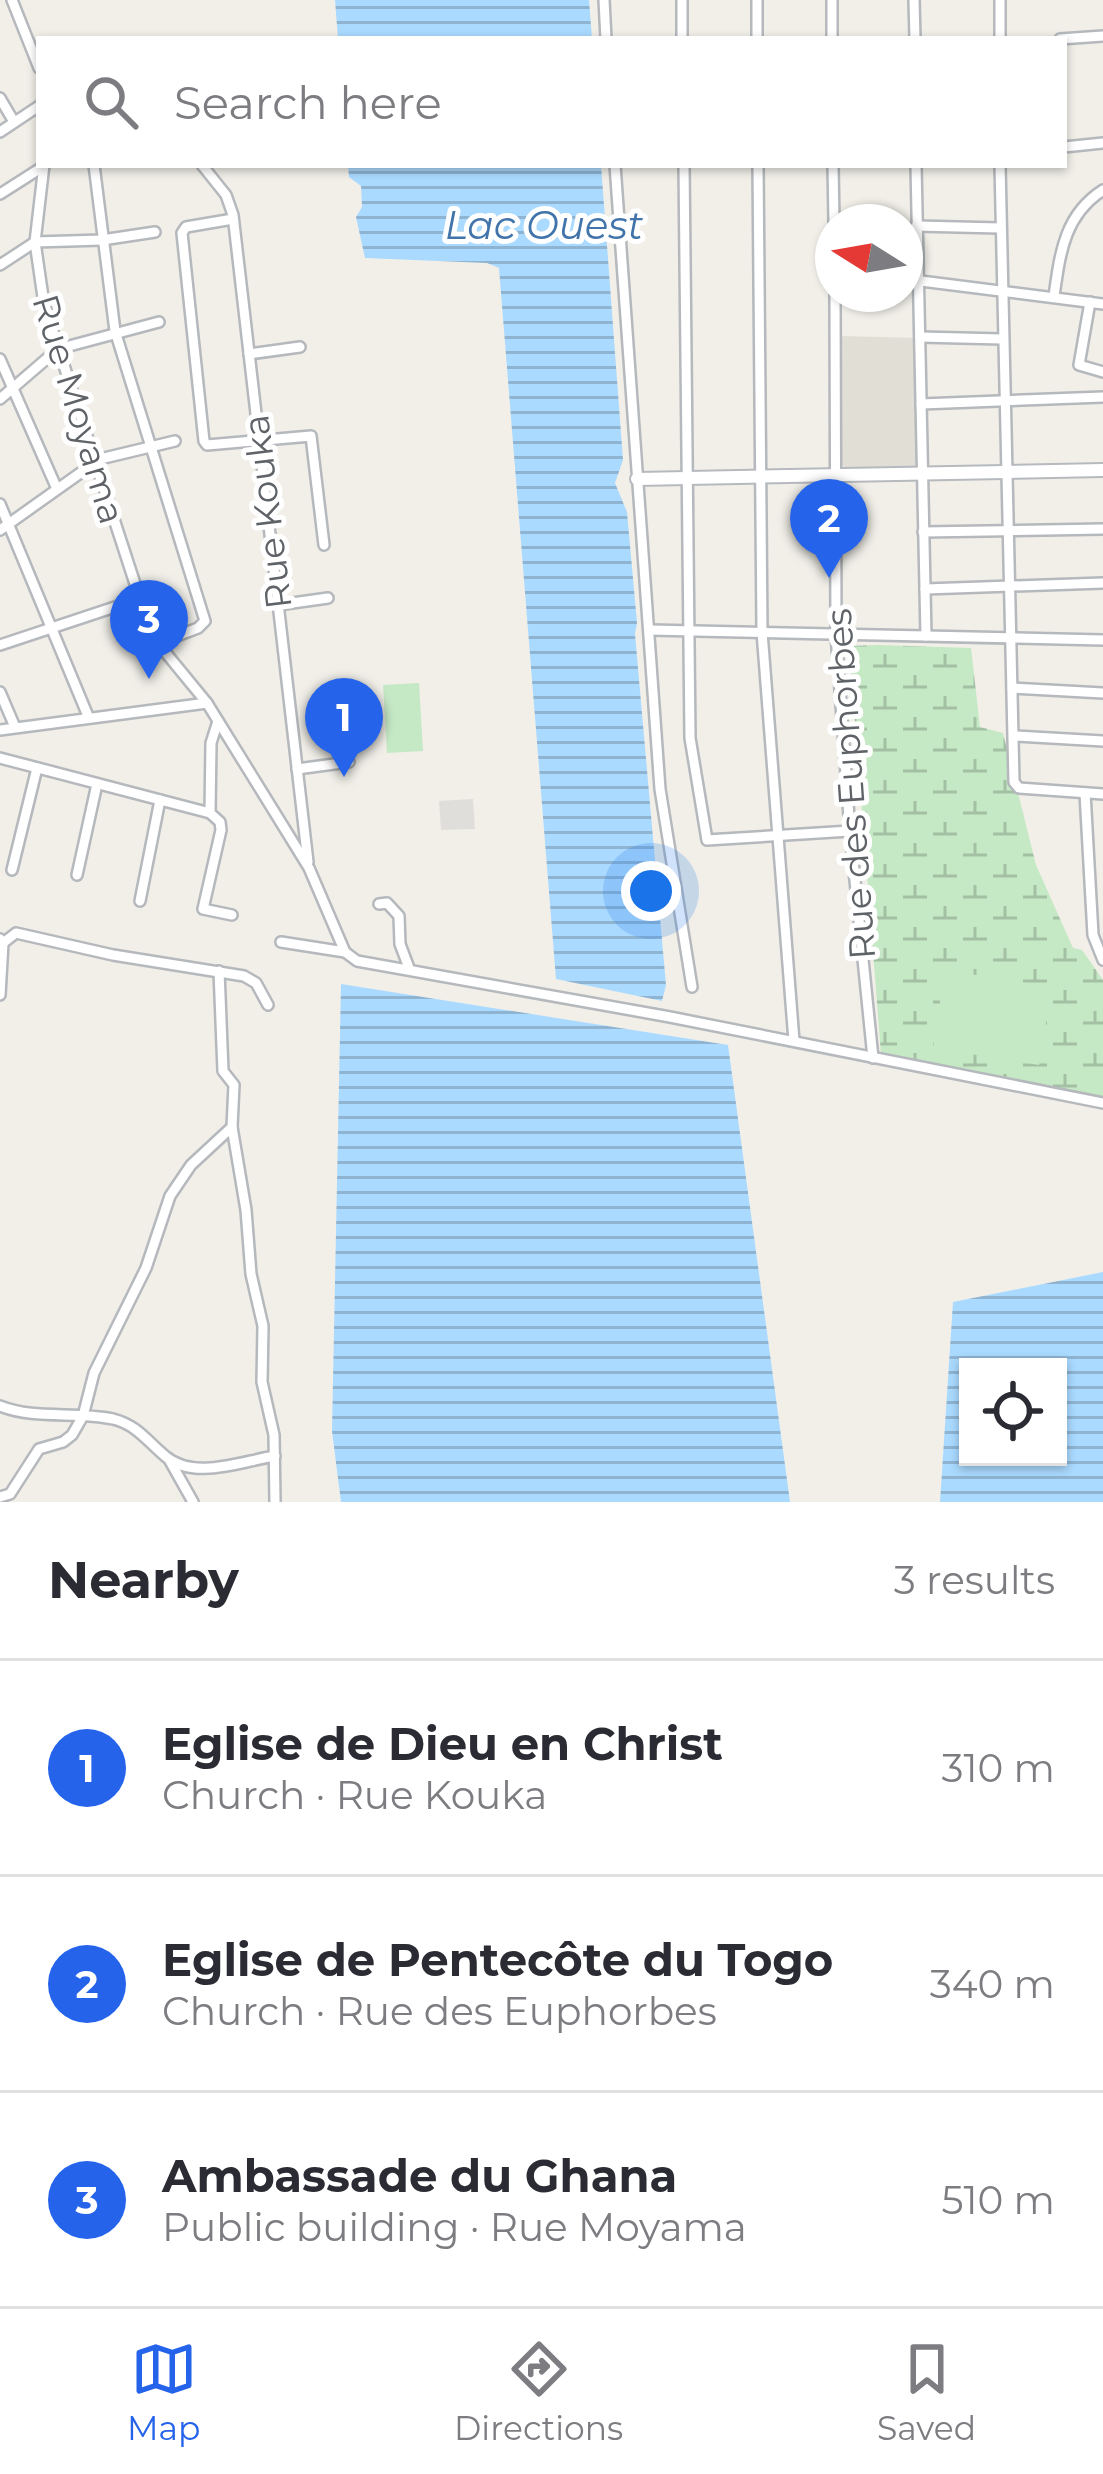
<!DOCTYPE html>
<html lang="en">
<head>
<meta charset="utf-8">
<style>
  body { margin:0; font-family:Montserrat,sans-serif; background:#f2f2f3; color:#2b2b33 }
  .controls { position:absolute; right:36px; bottom:36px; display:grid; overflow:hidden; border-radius:0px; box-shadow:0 3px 9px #0004 }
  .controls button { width:108px; height:108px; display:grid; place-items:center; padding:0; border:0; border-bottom:3px solid #e1e1e2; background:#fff; color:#2b2b33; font:60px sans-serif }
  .compass { position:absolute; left:815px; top:204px; width:108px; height:108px; border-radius:50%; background:#fff; box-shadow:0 3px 9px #0004; rotate:281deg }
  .you { position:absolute; left:651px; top:891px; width:42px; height:42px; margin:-30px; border:9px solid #fff; border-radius:50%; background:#1a73e8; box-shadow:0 0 0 18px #1a73e833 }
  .badge { display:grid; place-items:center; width:78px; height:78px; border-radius:50%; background:#2563eb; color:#fff; font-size:39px; font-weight:700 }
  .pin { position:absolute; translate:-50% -99px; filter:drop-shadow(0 3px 6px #0008) }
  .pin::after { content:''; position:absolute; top:63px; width:42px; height:36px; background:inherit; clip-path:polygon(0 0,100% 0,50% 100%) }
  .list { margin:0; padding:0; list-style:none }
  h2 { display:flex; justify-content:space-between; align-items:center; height:156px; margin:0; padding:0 48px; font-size:51px }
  h2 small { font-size:39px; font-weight:400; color:#7c7c81 }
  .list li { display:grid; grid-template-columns:78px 1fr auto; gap:36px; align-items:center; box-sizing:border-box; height:216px; padding:0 48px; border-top:3px solid #e1e1e2 }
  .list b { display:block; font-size:45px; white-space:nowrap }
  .list p { margin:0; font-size:39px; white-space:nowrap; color:#7c7c81 }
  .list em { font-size:39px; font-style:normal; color:#7c7c81 }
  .icon { flex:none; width:66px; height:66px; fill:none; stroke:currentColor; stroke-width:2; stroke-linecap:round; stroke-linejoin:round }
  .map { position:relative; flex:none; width:1103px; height:1502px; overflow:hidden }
  .search { position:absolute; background:#fff; box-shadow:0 3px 9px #0004; left:36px; right:36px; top:36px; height:132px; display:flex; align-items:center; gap:30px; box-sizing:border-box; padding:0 42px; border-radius:0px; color:#7c7c81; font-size:45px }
  .sheet { height:804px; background:#fff }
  nav { display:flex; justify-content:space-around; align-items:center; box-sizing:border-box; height:168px; border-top:3px solid #e1e1e2; background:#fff; font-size:33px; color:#7c7c81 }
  nav a { display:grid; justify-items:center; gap:6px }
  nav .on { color:#2563eb }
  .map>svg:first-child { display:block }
</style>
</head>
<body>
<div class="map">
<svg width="1103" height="1502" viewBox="0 0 1103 1502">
  <defs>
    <pattern id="wetland-marsh" width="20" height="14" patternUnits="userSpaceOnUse" patternTransform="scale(3)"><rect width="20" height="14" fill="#c5e8c5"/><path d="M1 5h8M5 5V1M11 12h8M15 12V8" fill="none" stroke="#a3c0a4"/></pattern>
    <pattern id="water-rules" width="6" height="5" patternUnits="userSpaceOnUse" patternTransform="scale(3)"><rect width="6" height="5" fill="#aadaff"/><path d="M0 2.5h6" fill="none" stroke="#8eb4d2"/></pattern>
  </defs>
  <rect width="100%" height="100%" fill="#f1efe8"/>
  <polygon fill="#e0deda" points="473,799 475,829 441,830 439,801"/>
  <polygon fill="#e1ded6" points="839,336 919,338 917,466 847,469 842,465"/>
  <polygon fill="url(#wetland-marsh)" points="879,645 971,648 980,727 1003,733 1036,865 1073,948 1082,950 1103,980 1103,1098 881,1054 849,646"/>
  <g fill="#c5e8c5">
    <polygon points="419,683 423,751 387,753 383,685"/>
    <polygon points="945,970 1052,987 1039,1065 933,1048"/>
  </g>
  <g fill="url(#water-rules)" fill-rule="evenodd">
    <polygon points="335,0 589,0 592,39 338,39"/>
    <polygon points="348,165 601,165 623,460 615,483 627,512 637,623 635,634 666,985 662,1001 556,979 499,268 487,263 365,258 356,217 362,207 361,186 349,177"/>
    <polygon points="341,984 728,1045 790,1502 341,1502 332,1431"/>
    <path d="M1103 1272V1502H940L953 1302ZM968 1367H1058V1457H968Z"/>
  </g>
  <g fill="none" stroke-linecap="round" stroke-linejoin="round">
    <defs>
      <g id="street">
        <polyline points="12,0 39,68"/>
        <polyline points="604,0 606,39"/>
        <polyline points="682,0 682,39"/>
        <polyline points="757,0 757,39"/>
        <polyline points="832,0 832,39"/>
        <polyline points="914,0 915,39"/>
        <polyline points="1000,0 1000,39"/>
        <polyline points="1060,39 1103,36"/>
        <polyline points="0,98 14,122"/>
        <polyline points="0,132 39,106"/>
        <polyline points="1064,147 1103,143"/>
        <polyline points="44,165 35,242 44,304 152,636 207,703 309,868 345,952"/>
        <polyline points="94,165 115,331 205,621 198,628 156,644"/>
        <polyline points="202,165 226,195 233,215 308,862"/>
        <polyline points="615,165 660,789 692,987"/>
        <polyline points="684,165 690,738 707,840 850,831"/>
        <polyline points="758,165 762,632 794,1041"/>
        <polyline points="833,165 834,222"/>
        <polyline points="916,165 926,636"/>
        <polyline points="1000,165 1014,782 1019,788 1103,794"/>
        <polyline points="0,194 44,166"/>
        <polyline points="233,219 186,227 182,233 204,441 207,445 311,436 324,545"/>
        <polyline points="916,226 1000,228"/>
        <polyline points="0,265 35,242 102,240 155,232"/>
        <polyline points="905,279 1103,304"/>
        <polyline points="835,294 836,634 850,831 873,1058"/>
        <path d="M1054 296C1060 254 1064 215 1103 190"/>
        <polyline points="1090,302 1079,365 1103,372"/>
        <polyline points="920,337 1002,339"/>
        <polyline points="249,354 300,347"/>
        <polyline points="0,359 57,489"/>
        <polyline points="0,399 58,349 159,322"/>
        <polyline points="921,404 1103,397"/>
        <polyline points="0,504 88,716"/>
        <polyline points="0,530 100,459 175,441"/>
        <polyline points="923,532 1103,529"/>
        <polyline points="925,589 1103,583"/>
        <polyline points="278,605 328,598"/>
        <polyline points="650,630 1103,640"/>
        <polyline points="0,645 139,599"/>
        <polyline points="1012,688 1103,693"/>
        <polyline points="0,692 15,727"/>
        <polyline points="218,721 211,743 210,813 220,822 221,830 203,909 232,915"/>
        <polyline points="0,730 207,703"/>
        <polyline points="1014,736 1103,741"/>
        <polyline points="0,758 210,813"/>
        <polyline points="297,769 349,762"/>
        <polyline points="1085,793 1093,935 1103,960"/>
        <polyline points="12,870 37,768"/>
        <polyline points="77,875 97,784"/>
        <polyline points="140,901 160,800"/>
        <polyline points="379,904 387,903 399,916 400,944 409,968"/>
        <polyline points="0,939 3,943 16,933 113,955 244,976 256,983 268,1005"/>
        <polyline points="281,942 345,952 357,961 670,1017 1103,1103"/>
        <polyline points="0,995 3,943"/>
        <polyline points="232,1127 246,1210 251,1274 263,1326 262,1382 274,1435 275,1502"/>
        <path d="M0 1406C35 1420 75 1411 113 1419 137 1425 147 1441 165 1456 194 1481 242 1461 275 1456"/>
        <polyline points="170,1461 193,1502"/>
        <polyline points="0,1497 10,1494 39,1449 63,1442 72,1435 83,1416 94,1373 146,1268 170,1196 191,1165 232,1127 234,1085 223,1071 219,971"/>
      </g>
      <polyline id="secondary" points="637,479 1103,470"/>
    </defs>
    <use href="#street" stroke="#b5b8bc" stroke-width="14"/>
    <use href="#secondary" stroke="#b6babf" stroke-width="16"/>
    <use href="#street" stroke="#fff" stroke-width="9"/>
    <use href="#secondary" stroke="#fff" stroke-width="12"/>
  </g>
  <g text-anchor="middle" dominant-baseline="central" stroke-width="10" stroke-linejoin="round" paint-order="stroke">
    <g font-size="36" fill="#5f6368" stroke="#fff">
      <text transform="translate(79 409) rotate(73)">Rue Moyama</text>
      <text transform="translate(267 512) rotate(-97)">Rue Kouka</text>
      <text transform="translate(850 784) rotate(-94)">Rue des Euphorbes</text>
    </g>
    <g font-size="39" font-style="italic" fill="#4174aa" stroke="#fff">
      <text x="544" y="225">Lac Ouest</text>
    </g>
  </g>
</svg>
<div class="controls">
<button><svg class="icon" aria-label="locate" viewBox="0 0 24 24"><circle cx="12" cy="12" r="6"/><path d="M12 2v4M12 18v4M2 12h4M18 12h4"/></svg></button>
</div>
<svg class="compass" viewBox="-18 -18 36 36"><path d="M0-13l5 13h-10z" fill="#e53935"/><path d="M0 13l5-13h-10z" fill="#7c7c81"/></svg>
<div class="you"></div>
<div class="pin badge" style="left:344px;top:777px">1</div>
<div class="pin badge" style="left:829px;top:578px">2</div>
<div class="pin badge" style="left:149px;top:679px">3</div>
<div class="search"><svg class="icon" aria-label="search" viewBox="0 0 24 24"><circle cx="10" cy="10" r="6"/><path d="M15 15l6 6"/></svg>Search here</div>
</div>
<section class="sheet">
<h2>Nearby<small>3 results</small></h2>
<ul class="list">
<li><span class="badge">1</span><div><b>Eglise de Dieu en Christ</b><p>Church · Rue Kouka</p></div><em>310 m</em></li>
<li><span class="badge">2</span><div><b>Eglise de Pentecôte du Togo</b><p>Church · Rue des Euphorbes</p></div><em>340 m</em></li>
<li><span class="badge">3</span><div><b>Ambassade du Ghana</b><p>Public building · Rue Moyama</p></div><em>510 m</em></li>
</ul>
</section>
<nav>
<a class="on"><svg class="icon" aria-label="map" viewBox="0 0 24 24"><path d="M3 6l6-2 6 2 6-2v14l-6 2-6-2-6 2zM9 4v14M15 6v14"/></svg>Map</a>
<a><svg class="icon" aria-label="directions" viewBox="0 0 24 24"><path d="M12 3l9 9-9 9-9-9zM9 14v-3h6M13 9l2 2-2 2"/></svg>Directions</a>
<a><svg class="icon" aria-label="saved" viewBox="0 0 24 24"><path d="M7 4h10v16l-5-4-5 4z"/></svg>Saved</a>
</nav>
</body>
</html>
